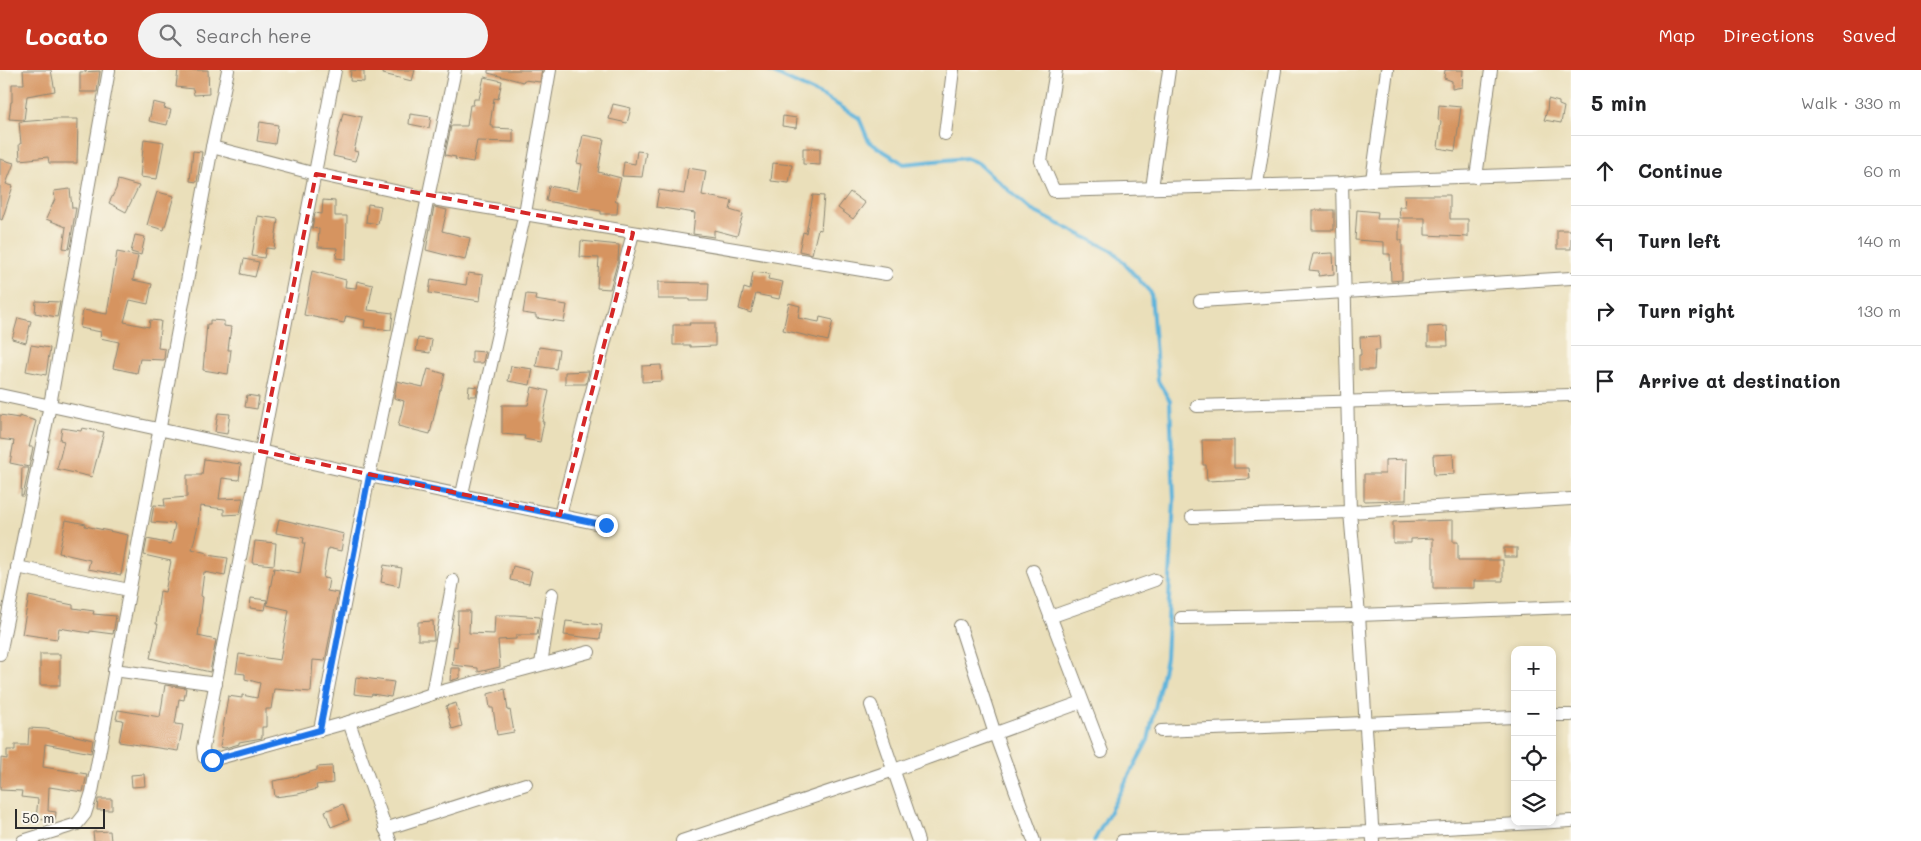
<!DOCTYPE html>
<html lang="en">
<head>
<meta charset="utf-8">
<style>
  body { margin:0; font-family:Mali,sans-serif; background:#f2f2f2; color:#202124 }
  .controls { position:absolute; right:15px; bottom:15px; display:grid; overflow:hidden; border-radius:10px; box-shadow:0 2px 8px #0003 }
  .controls button { width:45px; height:45px; display:grid; place-items:center; padding:0; border:0; border-bottom:1px solid #e0e0e0; background:#fff; color:#202124; font:25px sans-serif }
  .scale { position:absolute; left:15px; bottom:12px; width:90px; box-sizing:border-box; padding-left:5px; border:2px solid #2b2b2b; border-top:0; font-size:14px; line-height:18px; white-space:nowrap; color:#2b2b2b; -webkit-text-stroke:4px #fbf7ec; paint-order:stroke }
  .stop { position:absolute; width:15px; height:15px; margin:-11px; border:4px solid #1a73e8; border-radius:50%; background:#fff }
  .stop.end { background:#1a73e8; border-color:#fff; box-shadow:0 1px 5px #0008 }
  .list { margin:0; padding:0; list-style:none }
  h2 { display:flex; justify-content:space-between; align-items:center; height:65px; margin:0; padding:0 20px; font-size:21px }
  h2 small { font-size:16px; font-weight:400; color:#757577 }
  .list li { display:grid; grid-template-columns:32px 1fr auto; gap:15px; align-items:center; box-sizing:border-box; height:70px; padding:0 20px; border-top:1px solid #e0e0e0 }
  .list b { display:block; font-size:19px; white-space:nowrap }
  .list em { font-size:16px; font-style:normal; color:#757577 }
  .icon { flex:none; width:28px; height:28px; fill:none; stroke:currentColor; stroke-width:2; stroke-linecap:round; stroke-linejoin:round }
  .map { position:relative; flex:none; width:1571px; height:771px; overflow:hidden }
  header { display:flex; align-items:center; gap:30px; box-sizing:border-box; height:70px; padding:0 25px; background:#c8321e; color:#fff }
  header strong { font-size:24px }
  nav { display:flex; gap:28px; margin-inline-start:auto; font-size:18px }
  .search { width:350px; height:45px; background:#f2f2f2; display:flex; align-items:center; gap:12px; box-sizing:border-box; padding:0 18px; border-radius:28px; color:#757577; font-size:19px }
  main { display:flex }
  aside { flex:1; background:#fff }
  .map>svg:first-child { display:block }
</style>
</head>
<body>
<header>
<strong>Locato</strong>
<div class="search"><svg class="icon" aria-label="search" viewBox="0 0 24 24"><circle cx="10" cy="10" r="6"/><path d="M15 15l6 6"/></svg>Search here</div>
<nav><a>Map</a><a>Directions</a><a>Saved</a></nav>
</header>
<main>
<div class="map">
<svg width="1571" height="771" viewBox="0 0 1571 771">
  <rect width="100%" height="100%" fill="#fbf7ec"/>
  <filter id="ink" filterUnits="userSpaceOnUse"><feTurbulence type="fractalNoise" baseFrequency=".02" numOctaves="2"/><feDisplacementMap in="SourceGraphic" scale="10" xChannelSelector="R" yChannelSelector="G"/><feConvolveMatrix kernelMatrix="1 2 1 2 8 2 1 2 1" color-interpolation-filters="sRGB"/></filter>
  <filter id="wash" filterUnits="userSpaceOnUse"><feTurbulence type="fractalNoise" baseFrequency=".0096" numOctaves="4" result="noise"/><feDisplacementMap in="SourceGraphic" scale="20" xChannelSelector="R" yChannelSelector="G"/><feGaussianBlur stdDeviation="1.12" result="paint"/><feColorMatrix in="noise" values="0 0 0 0 0 0 0 0 0 0 0 0 0 0 0 0 0 1.4 0 .05"/><feComposite in="paint" operator="in"/></filter>
  <g filter="url(#wash)">
    <rect width="100%" height="100%" fill="#eadfba"/>
    <g fill="none" stroke-linecap="round" stroke-linejoin="round">
      <polyline stroke="#5eb4db" stroke-width="4" points="767,0 825,27 859,48 869,72 904,94 966,88 978,93 1031,140 1113,181 1151,223 1158,311 1170,331 1174,430 1166,588 1148,670 1094,771"/>
    </g>
    <g id="blocks">
      <g fill="#d69460">
        <polygon points="23,0 51,0 55,21 27,26 24,50 9,49 11,32 12,32 12,14 24,14"/>
        <polygon points="178,0 208,0 209,24 194,25 193,19 176,17"/>
        <polygon points="351,0 364,1 364,12 350,11"/>
        <polygon points="384,0 415,0 412,11 383,4"/>
        <polygon points="488,0 542,0 540,12 524,10 523,12 488,3"/>
        <polygon points="1445,0 1463,0 1462,17 1452,19 1452,11 1444,8"/>
        <polygon points="100,1 97,22 80,22 80,2"/>
        <polygon points="484,7 502,11 498,29 494,28 490,55 493,55 493,58 513,59 513,72 477,71 473,92 455,89 456,87 445,85 451,56 467,56 470,35 473,35 474,29 479,29"/>
        <polygon points="1548,29 1559,32 1559,35 1564,37 1561,53 1544,50 1547,41"/>
        <polygon points="153,32 165,35 164,38 171,40 167,55 149,51"/>
        <polygon points="613,34 631,38 627,53 609,49"/>
        <polygon points="1439,35 1461,37 1455,81 1438,78 1441,51 1438,50"/>
        <polygon points="343,43 362,47 354,81 358,82 355,91 333,86"/>
        <polygon points="410,44 431,47 429,58 409,54"/>
        <polygon points="783,46 797,48 796,58 782,56"/>
        <polygon points="56,49 78,49 77,93 49,93 48,87 20,90 19,74 21,74 19,52"/>
        <polygon points="260,52 278,55 275,74 257,71"/>
        <polygon points="583,65 604,69 598,102 621,108 615,131 618,131 617,144 601,144 601,141 546,131 549,116 577,121 582,94 577,93"/>
        <polygon points="144,69 164,72 157,109 140,107"/>
        <polygon points="803,78 820,78 820,95 803,94"/>
        <polygon points="193,81 202,82 197,112 190,111"/>
        <polygon points="637,81 646,82 642,107 622,106 624,92 635,94"/>
        <polygon points="0,89 14,93 6,114 13,116 2,150 0,149"/>
        <polygon points="773,93 792,95 789,113 771,111"/>
        <polygon points="688,98 706,101 702,125 732,131 730,140 743,144 737,166 714,160 714,167 693,164 695,143 656,137 659,120 684,124"/>
        <polygon points="118,110 139,116 126,142 109,133 116,119"/>
        <polygon points="70,119 72,138 76,138 69,179 63,178 66,157 46,149 55,129 54,121"/>
        <polygon points="157,122 174,126 164,160 147,155"/>
        <polygon points="850,122 865,133 853,149 838,138"/>
        <polygon points="813,125 824,126 821,160 818,159 812,184 799,181 803,162 806,163"/>
        <polygon points="1404,125 1450,125 1450,149 1468,149 1468,167 1425,165 1425,148 1400,148 1399,137 1405,137"/>
        <polygon points="323,130 335,131 335,146 347,146 346,189 336,188 337,178 318,177 319,159 312,158 315,143 322,144"/>
        <polygon points="368,134 381,136 378,154 366,152"/>
        <polygon points="434,137 447,140 442,161 470,168 465,190 426,180"/>
        <rect x="1312" y="140" width="22" height="20"/>
        <polygon points="1357,140 1378,142 1377,149 1399,149 1399,170 1402,170 1402,210 1391,211 1390,184 1384,184 1384,172 1355,170"/>
        <polygon points="258,146 278,149 274,179 266,178 264,188 252,186"/>
        <rect x="1557" y="160" width="14" height="19"/>
        <polygon points="135,165 145,167 141,185 131,182"/>
        <polygon points="581,171 619,175 618,190 610,219 597,218 599,188 580,187"/>
        <polygon points="117,182 138,186 133,210 152,214 148,234 130,230 124,252 149,257 150,250 161,251 158,278 165,279 164,290 140,289 137,303 113,298 119,272 100,268 101,262 80,258 83,240 107,244"/>
        <polygon points="1333,183 1334,204 1318,206 1319,201 1309,200 1313,184"/>
        <polygon points="244,189 259,192 255,207 241,204"/>
        <polygon points="312,201 346,210 345,217 356,218 357,211 373,215 368,240 393,243 391,260 364,257 365,250 346,246 344,253 304,245"/>
        <polygon points="753,202 769,204 768,209 783,212 779,229 756,224 751,243 739,239 744,218 750,220"/>
        <polygon points="468,203 483,205 480,231 429,223 431,209 466,215"/>
        <polygon points="658,212 709,213 708,231 689,231 689,229 658,229"/>
        <polygon points="526,224 536,225 535,230 567,235 564,252 536,248 536,245 523,243"/>
        <polygon points="36,231 60,232 57,247 35,243"/>
        <polygon points="789,233 800,236 798,248 819,252 820,247 833,250 828,271 783,260"/>
        <polygon points="18,248 31,251 26,273 12,269"/>
        <polygon points="210,250 224,251 224,256 231,257 228,280 231,280 228,304 203,300 207,254 210,254"/>
        <polygon points="689,253 715,253 715,276 690,277 690,275 673,275 673,255 690,255"/>
        <polygon points="1447,256 1448,276 1428,276 1428,257"/>
        <polygon points="1379,266 1380,280 1375,280 1374,300 1359,300 1359,285 1361,285 1360,267"/>
        <polygon points="418,268 432,270 430,283 416,281"/>
        <polygon points="31,275 50,278 46,305 26,301"/>
        <polygon points="539,277 559,280 556,299 536,296"/>
        <polygon points="472,281 485,282 483,293 472,293"/>
        <polygon points="661,295 662,311 642,312 642,296"/>
        <polygon points="511,296 533,299 530,315 508,311"/>
        <polygon points="428,299 445,304 441,320 440,320 430,364 398,356 404,331 394,328 397,311 423,317"/>
        <polygon points="589,301 586,314 565,314 565,302"/>
        <polygon points="469,316 478,317 476,326 468,326"/>
        <polygon points="532,317 549,321 542,352 544,352 540,372 524,369 525,366 502,364 502,335 528,335"/>
        <polygon points="247,325 259,327 257,339 245,337"/>
        <polygon points="218,343 230,344 227,364 215,362"/>
        <polygon points="0,345 19,348 19,346 36,351 29,377 33,377 29,397 10,393 14,371 0,369"/>
        <polygon points="62,358 81,361 82,358 104,362 92,407 57,399 64,371 60,370"/>
        <polygon points="1202,370 1234,370 1234,398 1249,398 1250,409 1207,411 1206,395 1203,395"/>
        <polygon points="1453,384 1454,404 1434,405 1433,385"/>
        <polygon points="204,389 241,394 239,410 222,408 219,429 243,428 243,429 240,444 224,445 224,439 200,436 198,455 192,479 207,483 207,485 228,488 225,506 204,502 201,526 203,527 198,566 216,570 210,602 150,588 158,554 156,554 160,521 165,522 171,491 144,485 147,469 171,474 175,454 151,452 154,435 165,436 164,429 187,427 187,405 202,405"/>
        <polygon points="1407,389 1406,430 1364,431 1364,404 1385,404 1385,390"/>
        <polygon points="22,398 29,398 23,426 21,426"/>
        <polygon points="279,449 344,464 341,481 328,478 323,508 329,509 327,521 338,523 325,591 313,590 311,622 274,619 271,639 266,639 266,657 262,657 262,668 239,672 239,674 225,678 220,677 228,626 242,628 242,625 257,628 260,613 245,609 245,604 236,603 239,584 280,590 289,540 267,535 274,498 300,503 305,473 303,473 304,468 276,463"/>
        <polygon points="66,450 86,454 85,456 128,465 121,505 88,499 90,490 59,483"/>
        <polygon points="1453,450 1453,472 1458,472 1458,490 1503,490 1503,511 1474,511 1474,518 1433,518 1433,468 1411,469 1411,473 1393,473 1393,452"/>
        <polygon points="255,471 276,473 274,495 252,493"/>
        <rect x="1504" y="478" width="13" height="9"/>
        <polygon points="384,495 402,498 399,516 381,512"/>
        <polygon points="513,496 532,501 529,514 510,510"/>
        <polygon points="29,526 73,535 73,538 94,541 93,544 116,546 113,564 90,561 90,563 59,558 57,569 22,564"/>
        <polygon points="251,528 267,530 265,540 250,538"/>
        <polygon points="458,541 470,541 469,563 494,564 495,545 514,545 540,547 537,565 516,565 516,569 498,570 500,597 478,602 478,598 452,595 454,576 457,577"/>
        <polygon points="433,551 434,570 418,570 418,552"/>
        <polygon points="566,551 602,555 600,569 564,565"/>
        <rect x="40" y="584" width="20" height="31"/>
        <polygon points="451,598 460,598 460,608 450,611"/>
        <polygon points="356,607 394,612 391,627 372,624 371,626 354,624"/>
        <polygon points="165,615 186,618 184,630 179,629 175,654 183,655 178,681 119,672 123,650 116,649 118,640 160,647"/>
        <polygon points="505,619 508,641 510,640 514,662 497,665 493,638 490,638 488,624"/>
        <polygon points="456,633 462,656 452,659 446,636"/>
        <polygon points="29,658 46,659 93,670 91,683 45,674 43,697 87,704 83,722 49,717 48,741 56,742 55,751 36,749 38,729 21,727 22,721 0,720 1,688 7,689 7,680 15,680 15,675 28,675"/>
        <polygon points="332,696 333,713 316,715 317,719 298,724 275,727 273,711 290,708 317,700 317,697"/>
        <polygon points="144,704 145,716 132,717 131,705"/>
        <polygon points="98,729 112,729 112,740 97,740"/>
        <polygon points="343,734 349,750 331,757 325,741"/>
        <polygon points="110,761 111,771 94,771 93,762"/>
      </g>
    </g>
  </g>
  <g filter="url(#ink)">
    <use href="#blocks" fill-opacity="0" stroke="#8a8572" stroke-width="1"/>
    <g fill="none" stroke-linecap="round" stroke-linejoin="round">
      <defs>
        <g id="minor">
          <polyline points="335,0 203,678 204,687 212,690 349,652 432,624 589,582"/>
          <polyline points="1056,0 1041,91 1054,121 1342,113 1372,110 1571,103"/>
          <polyline points="945,64 953,0"/>
          <polyline points="212,77 316,104 427,128 886,204"/>
          <polyline points="1476,107 1491,0"/>
          <polyline points="1372,110 1387,0"/>
          <polyline points="1342,113 1350,442 1359,545 1373,771"/>
          <polyline points="1257,114 1275,0"/>
          <polyline points="1152,118 1169,0"/>
          <polyline points="1200,231 1571,208"/>
          <polyline points="0,325 260,381 369,406 605,455"/>
          <polyline points="1197,336 1571,325"/>
          <polyline points="462,424 525,143 550,0"/>
          <polyline points="560,445 633,163"/>
          <polyline points="1192,447 1350,442 1571,429"/>
          <polyline points="17,497 129,520"/>
          <polyline points="1033,501 1102,682"/>
          <polyline points="1050,547 1155,510"/>
          <polyline points="1181,548 1359,545 1571,537"/>
          <polyline points="960,556 995,664 1034,771"/>
          <polyline points="0,584 50,335 109,0"/>
          <polyline points="541,594 552,524"/>
          <polyline points="114,600 216,614"/>
          <polyline points="432,624 453,511"/>
          <polyline points="871,635 918,771"/>
          <polyline points="1552,645 1571,645"/>
          <polyline points="349,652 390,771"/>
          <polyline points="320,660 369,406 455,0"/>
          <polyline points="1161,661 1515,647"/>
          <polyline points="385,759 526,714"/>
          <polyline points="23,771 77,754 85,744 92,722 212,77 228,0"/>
          <polyline points="682,771 894,700 1082,632"/>
          <polyline points="1122,771 1372,762 1571,751"/>
        </g>
      </defs>
      <use href="#minor" stroke="#8a8572" stroke-width="14"/>
      <use href="#minor" stroke="#fff" stroke-width="12"/>
    </g>
  </g>
  <g fill="none" stroke-linecap="round" stroke-linejoin="round" filter="url(#ink)">
    <polyline stroke="#1a73e8" stroke-width="6" points="212,690 320,660 369,406 606,455"/>
  </g>
  <path fill="none" stroke="#d62828" stroke-width="4" stroke-dasharray="10 6" stroke-linejoin="round" d="M316 104 633 163 560 445 260 381Z"/>
</svg>
<div class="controls">
<button>+</button>
<button>−</button>
<button><svg class="icon" aria-label="locate" viewBox="0 0 24 24"><circle cx="12" cy="12" r="6"/><path d="M12 2v4M12 18v4M2 12h4M18 12h4"/></svg></button>
<button><svg class="icon" aria-label="layers" viewBox="0 0 24 24"><path d="M12 4l9 5-9 5-9-5zM3 14l9 5 9-5"/></svg></button>
</div>
<div class="scale">50 m</div>
<div class="stop" style="left:212px;top:690px"></div>
<div class="stop end" style="left:606px;top:455px"></div>
</div>
<aside>
<h2>5 min<small>Walk · 330 m</small></h2>
<ul class="list">
<li><svg class="icon" aria-label="ahead" viewBox="0 0 24 24"><path d="M12 20V5M6 11l6-6 6 6"/></svg><div><b>Continue</b></div><em>60 m</em></li>
<li><svg class="icon" aria-label="left" viewBox="0 0 24 24"><path d="M17 20v-9H6M10 6l-5 5 5 5"/></svg><div><b>Turn left</b></div><em>140 m</em></li>
<li><svg class="icon" aria-label="right" viewBox="0 0 24 24"><path d="M7 20v-9h11M14 6l5 5-5 5"/></svg><div><b>Turn right</b></div><em>130 m</em></li>
<li><svg class="icon" aria-label="arrive" viewBox="0 0 24 24"><path d="M6 21V4h12l-3 4 3 4H6"/></svg><div><b>Arrive at destination</b></div></li>
</ul>
</aside>
</main>
</body>
</html>
